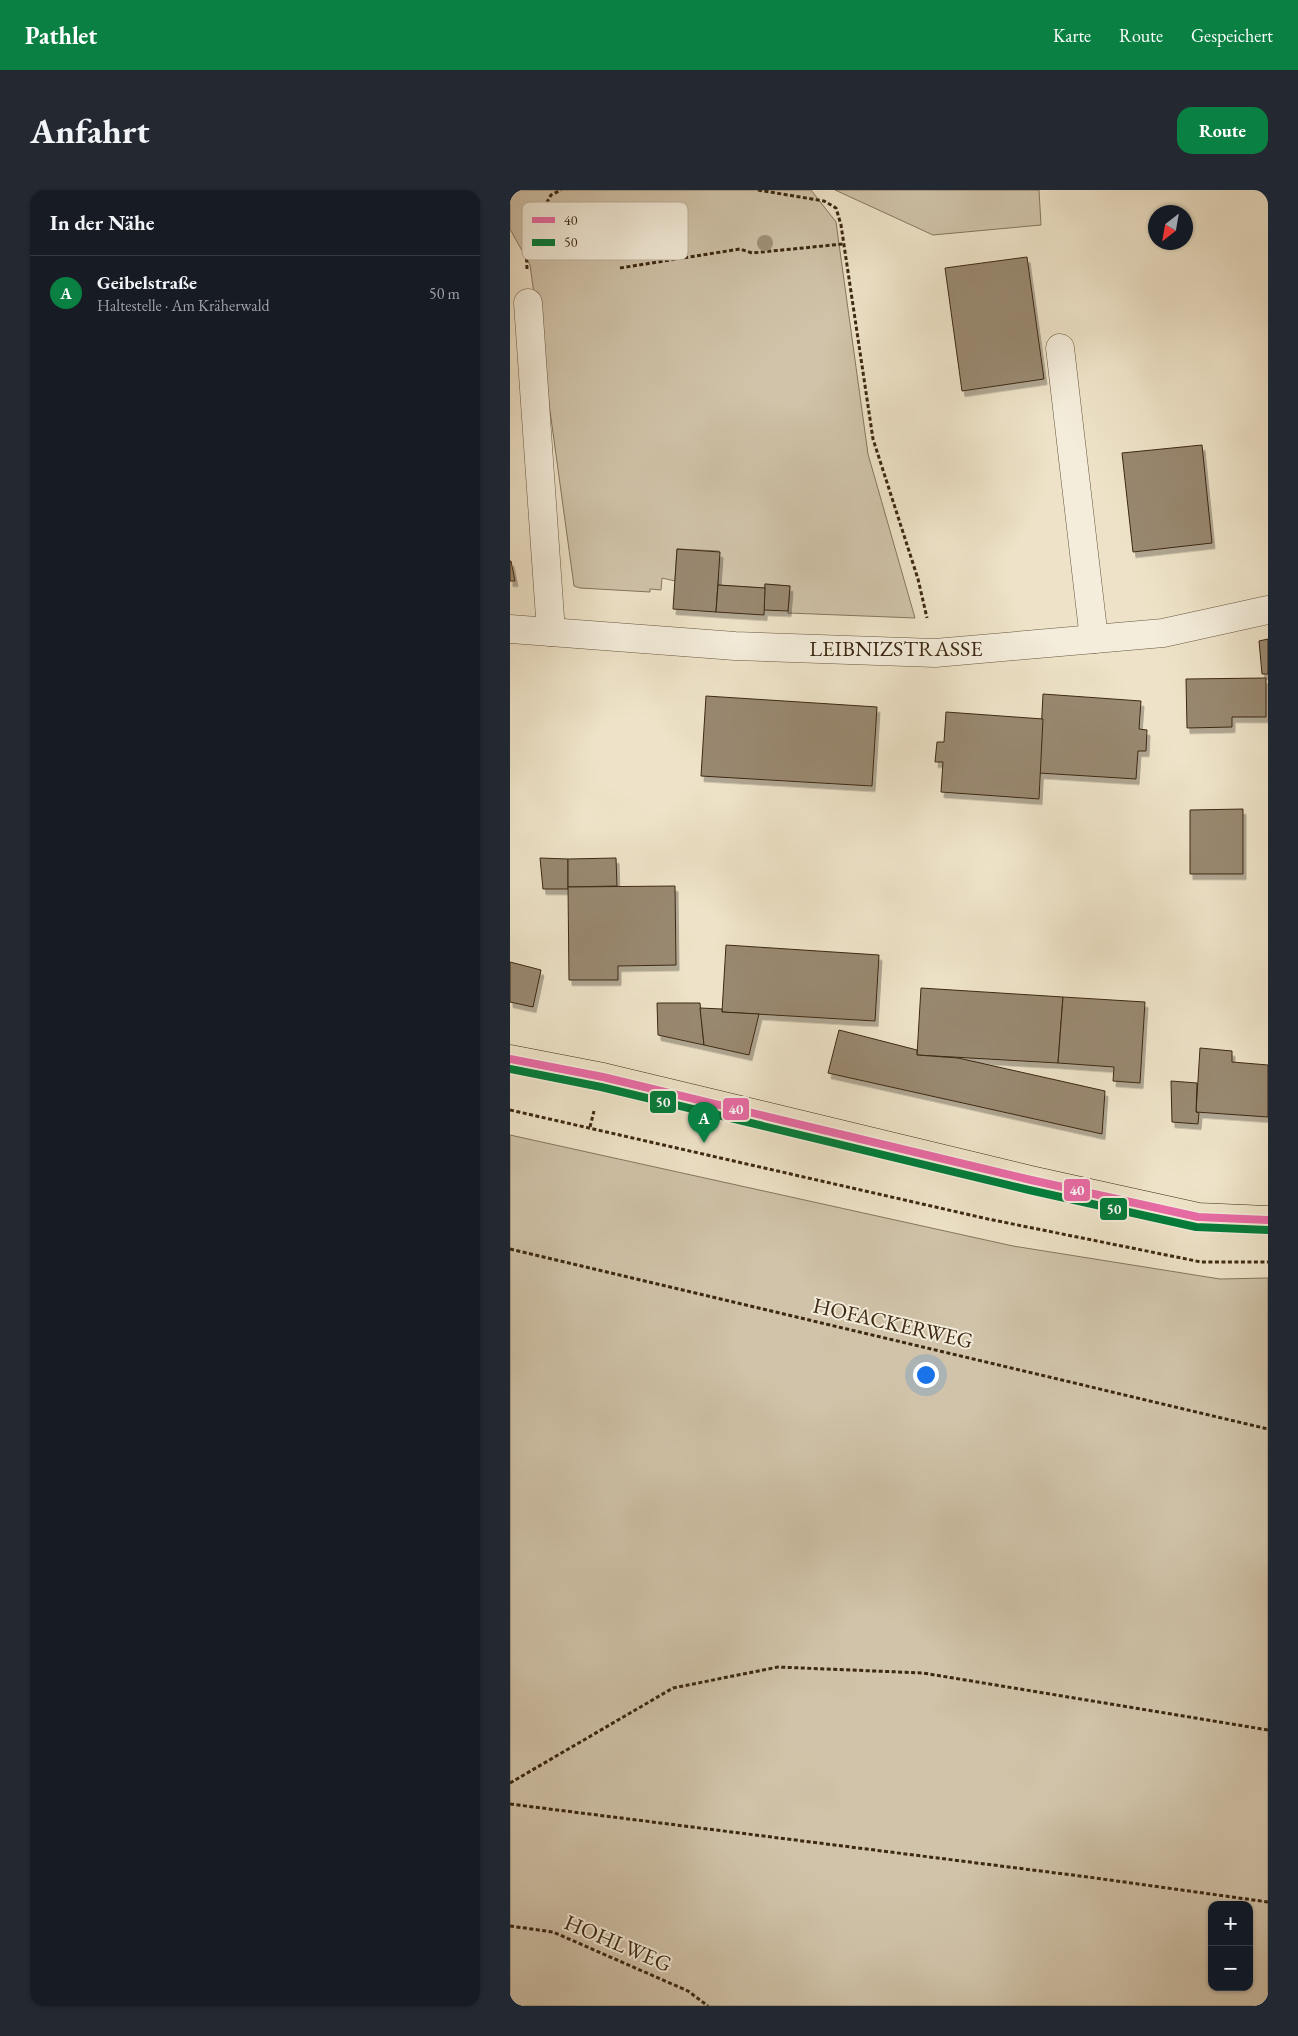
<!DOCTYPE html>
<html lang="de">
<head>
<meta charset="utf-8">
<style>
  body { margin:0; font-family:"EB Garamond",serif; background:#242831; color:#f1f3f6 }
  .controls { position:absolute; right:15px; bottom:15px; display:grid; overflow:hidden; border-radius:10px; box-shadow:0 1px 4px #0004 }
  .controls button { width:45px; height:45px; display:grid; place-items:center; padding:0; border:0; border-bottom:1px solid #363941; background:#171b24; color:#f1f3f6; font:25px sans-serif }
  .compass { position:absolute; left:638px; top:15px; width:45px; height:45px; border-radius:50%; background:#171b24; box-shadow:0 1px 4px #0004; rotate:211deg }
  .you { position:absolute; left:415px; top:1184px; width:18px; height:18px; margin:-12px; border:4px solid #fff; border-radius:50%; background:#1a73e8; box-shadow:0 0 0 8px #1a73e833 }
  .badge { display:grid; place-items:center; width:32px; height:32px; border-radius:50%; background:#0b8043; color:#fff; font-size:16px; font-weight:700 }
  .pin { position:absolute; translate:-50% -41px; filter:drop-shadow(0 1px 2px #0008) }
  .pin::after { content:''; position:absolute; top:26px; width:18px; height:15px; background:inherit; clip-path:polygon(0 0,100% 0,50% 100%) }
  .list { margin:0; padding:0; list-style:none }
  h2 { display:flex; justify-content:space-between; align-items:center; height:65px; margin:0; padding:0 20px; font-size:21px }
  h2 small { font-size:16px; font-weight:400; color:#9ea1a6 }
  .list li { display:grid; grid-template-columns:32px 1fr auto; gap:15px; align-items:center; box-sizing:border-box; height:75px; padding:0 20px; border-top:1px solid #363941 }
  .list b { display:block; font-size:19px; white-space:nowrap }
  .list p { margin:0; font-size:16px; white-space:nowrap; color:#9ea1a6 }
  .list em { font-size:16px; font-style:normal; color:#9ea1a6 }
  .map { position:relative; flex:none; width:758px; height:1816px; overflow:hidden; border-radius:15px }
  header { display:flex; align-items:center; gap:30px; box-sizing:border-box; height:70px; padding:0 25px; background:#0b8043; color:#fff }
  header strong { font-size:24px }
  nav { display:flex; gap:28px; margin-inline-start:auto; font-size:18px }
  .intro { display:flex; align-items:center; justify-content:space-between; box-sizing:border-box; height:120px; padding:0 30px }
  h1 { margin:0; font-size:35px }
  .button { padding:12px 22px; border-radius:15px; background:#0b8043; color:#fff; font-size:18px; font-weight:700 }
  main { display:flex; gap:30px; padding:0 30px }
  aside { flex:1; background:#171b24; border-radius:15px; box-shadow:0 1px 4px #0004 }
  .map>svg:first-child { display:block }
</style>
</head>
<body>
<header>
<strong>Pathlet</strong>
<nav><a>Karte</a><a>Route</a><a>Gespeichert</a></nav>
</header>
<div class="intro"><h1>Anfahrt</h1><a class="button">Route</a></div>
<main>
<aside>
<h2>In der Nähe<small></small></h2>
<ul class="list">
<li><span class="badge">A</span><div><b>Geibelstraße</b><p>Haltestelle · Am Kräherwald</p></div><em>50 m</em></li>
</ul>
</aside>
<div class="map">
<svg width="758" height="1816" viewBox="0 0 758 1816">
  <defs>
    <filter id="shadow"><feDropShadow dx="3" dy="5.5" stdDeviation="0" flood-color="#0004"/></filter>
  </defs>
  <rect width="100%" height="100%" fill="#eee3c8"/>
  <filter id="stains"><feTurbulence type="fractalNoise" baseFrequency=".004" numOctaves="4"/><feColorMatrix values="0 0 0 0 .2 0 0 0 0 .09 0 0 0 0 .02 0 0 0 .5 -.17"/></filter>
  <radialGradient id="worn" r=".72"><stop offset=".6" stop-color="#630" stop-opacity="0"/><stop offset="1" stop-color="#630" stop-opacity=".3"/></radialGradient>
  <g fill="#d0c3a9" stroke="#86765e" fill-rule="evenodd">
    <polygon points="0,0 301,0 326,32 358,264 405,428 278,423 280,396 255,394 255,398 208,395 209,361 167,359 165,391 152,388 151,400 140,399 140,402 70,398 64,396 20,75 0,39"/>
    <polygon points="325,0 529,0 531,35 423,45"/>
    <path d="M0 945 503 1056 710 1089 758 1088V1816H0ZM702 1715H739V1797H702Z"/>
  </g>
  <g fill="#998971" stroke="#3c2813" filter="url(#shadow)">
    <polygon points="517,67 534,189 452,201 435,78"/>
    <polygon points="692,255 702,353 623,362 612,263"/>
    <polygon points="167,359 210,362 206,422 163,419"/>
    <polygon points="0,371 1,371 5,391 0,391"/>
    <polygon points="255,394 280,396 278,421 254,420"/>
    <polygon points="208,395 255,398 254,425 206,422"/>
    <polygon points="758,449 758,484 752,484 749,451"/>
    <polygon points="756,488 756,527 722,527 722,537 677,538 676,489"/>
    <polygon points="533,504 631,511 629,539 637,540 636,561 628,561 626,589 529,583"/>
    <polygon points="196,506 367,517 362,596 191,586"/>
    <polygon points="436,522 533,529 529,609 431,602 433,572 425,572 427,552 434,552"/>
    <polygon points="733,619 733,684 680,684 680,620"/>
    <polygon points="30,668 58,669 58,699 33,699"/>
    <polygon points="106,668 107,696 58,697 58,669"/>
    <polygon points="165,696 166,775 108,776 108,790 59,790 58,697"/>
    <polygon points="216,755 369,765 365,831 212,822"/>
    <polygon points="0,772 31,780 23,817 0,812"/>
    <polygon points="411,798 553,807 548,873 407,865"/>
    <polygon points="553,807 635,812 630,893 603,891 604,877 548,873"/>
    <polygon points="147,813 190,813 194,855 148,845"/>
    <polygon points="190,818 212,819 212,822 249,824 239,865 194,855"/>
    <polygon points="329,840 407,860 407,865 448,868 595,901 592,944 318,883"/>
    <polygon points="690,858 722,861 722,872 758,875 758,927 686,922"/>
    <polygon points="661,891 687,893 686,922 689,923 688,934 662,932"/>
  </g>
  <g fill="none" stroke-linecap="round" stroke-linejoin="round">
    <defs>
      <g id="minor">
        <polyline points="18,113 41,442"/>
        <polyline points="550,158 584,449"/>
        <polyline points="0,439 225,456 425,463 653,443 758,420"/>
      </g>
      <polyline id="major" points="0,869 93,887 521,990 688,1027 758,1030"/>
    </defs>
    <use href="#minor" stroke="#685740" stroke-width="29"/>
    <use href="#major" stroke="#3c2813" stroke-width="29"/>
    <g stroke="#3c2813" stroke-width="3" stroke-dasharray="4 2.5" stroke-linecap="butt">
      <polyline points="248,0 314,11 326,18 331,35 363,249 408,389 417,428"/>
      <polyline points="110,78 230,59 242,63 333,54"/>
      <polyline points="17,79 16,51 41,5 51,0"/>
      <polyline points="0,920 478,1029 691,1072 758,1072"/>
      <polyline points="80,937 84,921"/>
      <polyline points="0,1059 758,1239"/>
      <polyline points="0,1593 163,1498 268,1477 413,1483 758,1540"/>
      <polyline points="0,1614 578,1687 758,1712"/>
      <polyline points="0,1736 43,1742 178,1801 198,1816"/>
    </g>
    <use href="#minor" stroke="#f4eddb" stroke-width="28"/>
    <use href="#major" stroke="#eee3c8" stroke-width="28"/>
    <defs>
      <polyline id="bus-1" points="0,869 93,887 521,990 688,1027 758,1030"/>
      <polyline id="bus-2" points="0,879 91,897 519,1000 686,1037 758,1040"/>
    </defs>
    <use href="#bus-1" stroke="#f4eddb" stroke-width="11"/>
    <use href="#bus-2" stroke="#f4eddb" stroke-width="11"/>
    <use href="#bus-1" stroke="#e96ba6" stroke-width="8"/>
    <use href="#bus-2" stroke="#007d3a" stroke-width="8"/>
  </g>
  <circle fill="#a09279" cx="255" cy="53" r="8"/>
  <g text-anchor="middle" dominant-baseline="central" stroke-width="4" stroke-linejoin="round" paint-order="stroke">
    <g font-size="22" fill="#3c2813" stroke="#f4eddb">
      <text x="386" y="458">LEIBNIZSTRASSE</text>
      <text transform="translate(383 1133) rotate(13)">HOFACKERWEG</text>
      <text transform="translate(108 1753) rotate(23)">HOHLWEG</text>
    </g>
  </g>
  <rect x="12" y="12" width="166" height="58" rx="8" fill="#f4eddb" stroke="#bdb29f" stroke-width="1"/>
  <rect x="22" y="27" width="23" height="6" fill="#e96ba6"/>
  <rect x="22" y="49" width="23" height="7" fill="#007d3a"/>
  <g font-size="14" fill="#3c2813">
    <text x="54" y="35">40</text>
    <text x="54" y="57">50</text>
  </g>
  <g stroke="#f4eddb" stroke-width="2">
    <rect x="139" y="900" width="28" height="24" rx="5" fill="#007d3a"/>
    <rect x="212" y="907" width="28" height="24" rx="5" fill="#e96ba6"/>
    <rect x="553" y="988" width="28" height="24" rx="5" fill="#e96ba6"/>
    <rect x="589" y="1007" width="29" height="24" rx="5" fill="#007d3a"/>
  </g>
  <g font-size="14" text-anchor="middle" font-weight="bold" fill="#fff">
    <text x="153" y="917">50</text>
    <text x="226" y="924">40</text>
    <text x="567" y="1005">40</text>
    <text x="604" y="1024">50</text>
  </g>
  <rect width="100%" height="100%" filter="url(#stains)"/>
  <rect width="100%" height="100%" fill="url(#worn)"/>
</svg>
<div class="controls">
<button>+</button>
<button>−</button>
</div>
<svg class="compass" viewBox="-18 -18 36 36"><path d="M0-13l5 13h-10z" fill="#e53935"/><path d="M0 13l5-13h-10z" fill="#9ea1a6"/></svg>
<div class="you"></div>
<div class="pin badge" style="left:194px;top:953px">A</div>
</div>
</main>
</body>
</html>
